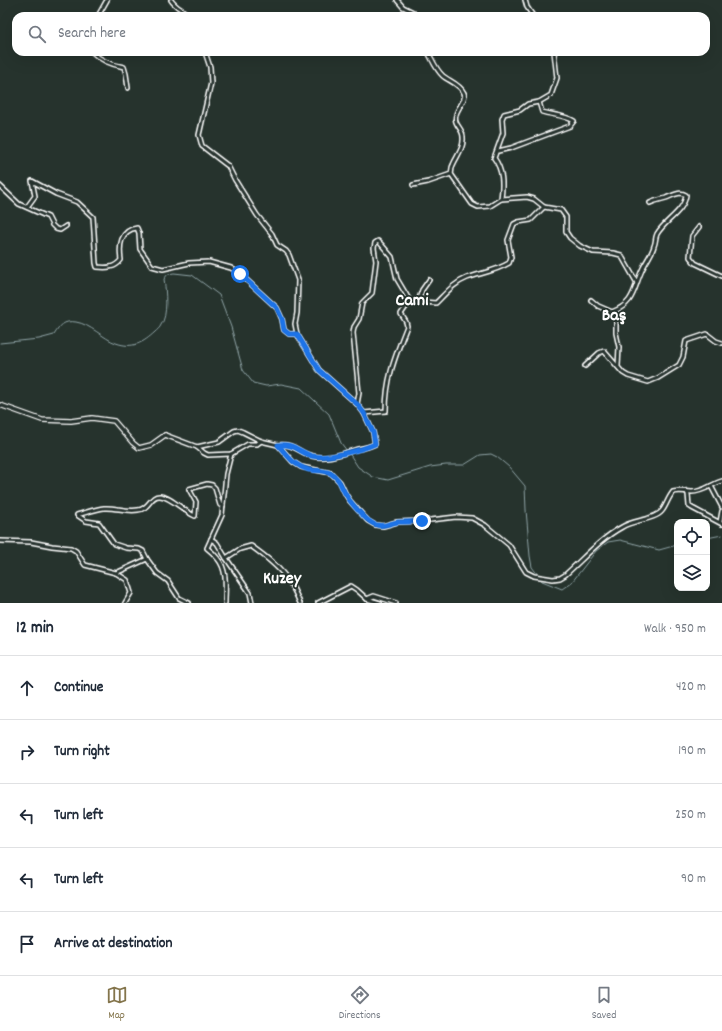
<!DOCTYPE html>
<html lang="en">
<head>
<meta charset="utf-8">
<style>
  body { margin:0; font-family:Dekko,sans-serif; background:#f2f2f3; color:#1f2937 }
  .controls { position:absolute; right:12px; bottom:12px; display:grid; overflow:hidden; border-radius:8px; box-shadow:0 4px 16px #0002 }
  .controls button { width:36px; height:36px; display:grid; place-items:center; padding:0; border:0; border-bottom:1px solid #e0e1e3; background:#fff; color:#1f2937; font:20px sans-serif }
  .stop { position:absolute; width:12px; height:12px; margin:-9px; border:3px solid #1a73e8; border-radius:50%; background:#fff }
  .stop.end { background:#1a73e8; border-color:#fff; box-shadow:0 1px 4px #0008 }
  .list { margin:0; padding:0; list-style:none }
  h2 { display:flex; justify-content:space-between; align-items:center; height:52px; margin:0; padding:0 16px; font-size:17px }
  h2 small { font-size:13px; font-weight:400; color:#747a83 }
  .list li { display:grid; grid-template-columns:26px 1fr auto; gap:12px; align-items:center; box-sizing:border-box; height:64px; padding:0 16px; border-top:1px solid #e0e1e3 }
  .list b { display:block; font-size:15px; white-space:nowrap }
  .list em { font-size:13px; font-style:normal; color:#747a83 }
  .icon { flex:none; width:22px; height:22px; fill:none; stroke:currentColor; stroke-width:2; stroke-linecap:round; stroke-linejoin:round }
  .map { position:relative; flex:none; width:722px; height:603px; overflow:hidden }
  .search { position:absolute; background:#fff; box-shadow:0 4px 16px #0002; left:12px; right:12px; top:12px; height:44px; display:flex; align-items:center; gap:10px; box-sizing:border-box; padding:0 14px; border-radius:12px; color:#747a83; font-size:15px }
  .sheet { height:372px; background:#fff }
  nav { display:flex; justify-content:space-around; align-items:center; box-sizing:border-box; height:56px; border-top:1px solid #e0e1e3; background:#fff; font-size:11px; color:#747a83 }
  nav a { display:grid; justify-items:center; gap:2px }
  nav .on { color:#84754c }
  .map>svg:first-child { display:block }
</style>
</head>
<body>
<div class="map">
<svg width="722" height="603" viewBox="0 0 722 603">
  <rect width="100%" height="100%" fill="#26332d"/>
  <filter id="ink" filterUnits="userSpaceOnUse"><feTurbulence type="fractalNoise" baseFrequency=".025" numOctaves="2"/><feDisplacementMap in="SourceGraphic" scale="8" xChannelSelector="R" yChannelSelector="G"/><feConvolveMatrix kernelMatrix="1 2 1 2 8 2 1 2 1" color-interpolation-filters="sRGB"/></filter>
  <g filter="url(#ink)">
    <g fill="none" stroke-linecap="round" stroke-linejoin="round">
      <g stroke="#90a4a7" stroke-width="1">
        <path d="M0 343 39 339 54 335C60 326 63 320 76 322 90 324 104 339 116 343 133 349 143 343 155 332 157 330 160 328 161 325 168 316 166 291 164 279L168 274 174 273 192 275 219 295 231 327 243 370 253 383 266 386 281 384 301 388 329 414 341 443 347 451"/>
        <polyline points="349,453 358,467 373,477 388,480 430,467 446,465 464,465 480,455 491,454 497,457 509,467 525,486 526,510 530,556 532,567 538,575"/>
        <polyline points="707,538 722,535"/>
        <polyline points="540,578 542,581 562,589 572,582 596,551 608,542 620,540 659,550 677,545"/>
      </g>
      <defs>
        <g id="minor">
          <path d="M171 0C176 8 183 9 189 16"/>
          <polyline points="397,0 403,7 413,12 414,16"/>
          <polyline points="525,0 527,7 533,16"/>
          <polyline points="98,16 107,0"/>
          <path d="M92 52C100 60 113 65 124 67L126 74 128 88"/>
          <path d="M205 52 210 67 211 83 199 135 202 146 228 166 235 180 257 215 272 234 277 245 286 251 289 255 298 280 297 313 295 324 297 334 319 370 357 404 364 413 373 432 375 444C369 447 364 448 358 449 343 453 328 460 312 456 298 452 294 443 278 445"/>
          <path d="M428 52C432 59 436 70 443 76 449 81 460 84 464 93 467 100 457 108 456 115 453 125 463 128 463 137 464 149 457 155 453 165 451 168 452 172 451 174L472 204 478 207 490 206 501 199 527 197 534 199 544 207 561 210 566 217V232L570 238 580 246 593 252 613 253 621 255 637 283"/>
          <path d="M498 151 511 148 551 133 570 126 574 121C565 115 552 115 542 112L539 102"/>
          <polyline points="413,185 428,182 451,174"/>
          <polyline points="0,186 19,204 48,217 52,225 56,229 60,230 66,226"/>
          <path d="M501 199C503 184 503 170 494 158L503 133 502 119 504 114 520 110 528 104 539 102 551 95 557 78 554 52"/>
          <path d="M27 207 35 196 32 181 56 194 77 202 93 217 96 263 97 267C107 268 115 268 121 260 119 246 120 230 137 228L139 233 140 249 152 266 163 269 189 263 209 262 231 268 240 274 277 308 282 319 284 330 289 334H297"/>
          <polyline points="699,227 692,236 690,257 695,263 722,276"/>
          <polyline points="591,300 598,306 612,312 616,321 616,333 619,347 618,366"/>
          <path d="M410 301 436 303C446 293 454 283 467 278 481 273 496 271 509 263L511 257 508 240 514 224 518 222 531 220 544 207"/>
          <polyline points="418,302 422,290 429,280"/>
          <path d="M612 312C636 303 633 288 643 268 646 261 652 254 654 246 656 242 655 238 657 234 665 220 684 212 686 195 679 191 674 195 666 198 660 200 656 200 650 203"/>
          <polyline points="585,366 599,353 604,351 623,373 628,376 648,382 658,378 679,365 683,357 686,341 707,334 716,341 722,343"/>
          <polyline points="357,404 359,393 353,333 354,327 359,319 362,303 372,293 376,261 374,248 375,243 378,241 381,244 392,257 397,279 410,301"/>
          <path d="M364 413 386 411C386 378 395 357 407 326L406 322 401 314 410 301"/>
          <path d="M165 435 197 447 219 442 234 431 238 430 243 432 261 441 278 445 293 462 301 467 331 473 340 482 346 495 350 501 368 521 375 525 383 526 397 522 422 521 456 517 472 518 485 525 509 545 526 572 534 576 553 579 560 578 565 575C584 558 600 539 622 527 632 520 655 520 662 511 666 506 668 498 673 492 680 490 685 492 692 492 703 492 712 484 722 481"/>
          <polyline points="197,447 204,453 208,455 231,454 248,444 257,444 261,441"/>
          <polyline points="711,486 722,507"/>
          <polyline points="686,491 688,494 689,506 692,508 722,524"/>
          <polyline points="720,522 722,511"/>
          <polyline points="211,539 217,543 226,558 250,593 252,603"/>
          <polyline points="0,541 31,542 52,546 71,548 76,551 85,565 116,573 127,580 131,593 125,603"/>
          <path d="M226 558 240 549 251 546C265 556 281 568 290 583 294 589 297 596 300 603"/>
          <path d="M147 559 143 551 139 549 126 548 114 544 99 523 86 521 77 515C85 513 95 509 104 508 115 507 126 512 138 510 150 509 150 495 160 496 172 497 184 512 195 516L196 502 189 489 207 484 212 485 215 488 220 505 223 506"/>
          <polyline points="116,573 147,559 157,573 168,581 179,598 189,603"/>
          <polyline points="367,599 374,596 396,603"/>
          <path d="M225 603C225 589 228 571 218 559 215 555 211 551 207 548L222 515 226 474 231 454"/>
          <polyline points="318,603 351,586 357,590 367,599 380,603"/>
        </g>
        <polyline id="tertiary" points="0,405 42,420 71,421 92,418 114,421 133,443 139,448 151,445 165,435"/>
      </defs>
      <use href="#minor" stroke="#fff" stroke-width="6"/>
      <use href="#tertiary" stroke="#fff" stroke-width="6"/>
      <use href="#minor" stroke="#26332d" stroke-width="3"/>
      <use href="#tertiary" stroke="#26332d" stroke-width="3.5"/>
    </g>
  </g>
  <g fill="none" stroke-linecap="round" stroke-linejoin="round" filter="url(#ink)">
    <path stroke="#1a73e8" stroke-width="5" d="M240 274 277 308 282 319 284 330 289 334H297L319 370 357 404 364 413 373 432 375 444C362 450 327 459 312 456 299 452 294 443 278 445 287 456 295 466 309 470 316 471 324 470 330 473 340 478 341 487 346 495 351 503 368 524 377 525 384 527 390 523 398 522 406 522 414 522 422 521"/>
  </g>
  <g text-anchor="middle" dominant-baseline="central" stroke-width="3.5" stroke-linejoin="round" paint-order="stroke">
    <g font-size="18" font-weight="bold" fill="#fff" stroke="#26332d">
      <text x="412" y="301">Cami</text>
      <text x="614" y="316">Baş</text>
      <text x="282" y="579">Kuzey</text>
    </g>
  </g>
</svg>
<div class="controls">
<button><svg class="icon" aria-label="locate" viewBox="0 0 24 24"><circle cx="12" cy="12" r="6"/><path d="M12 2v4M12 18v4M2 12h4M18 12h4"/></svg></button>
<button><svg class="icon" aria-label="layers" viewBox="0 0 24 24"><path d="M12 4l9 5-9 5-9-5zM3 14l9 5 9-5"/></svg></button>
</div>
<div class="stop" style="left:240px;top:274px"></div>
<div class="stop end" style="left:422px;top:521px"></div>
<div class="search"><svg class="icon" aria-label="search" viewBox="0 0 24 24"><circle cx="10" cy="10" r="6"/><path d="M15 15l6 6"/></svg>Search here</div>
</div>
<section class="sheet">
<h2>12 min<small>Walk · 950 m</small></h2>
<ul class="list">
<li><svg class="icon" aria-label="ahead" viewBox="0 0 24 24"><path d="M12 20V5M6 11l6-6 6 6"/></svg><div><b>Continue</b></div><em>420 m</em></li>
<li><svg class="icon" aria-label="right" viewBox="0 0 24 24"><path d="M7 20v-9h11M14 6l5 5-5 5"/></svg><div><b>Turn right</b></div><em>190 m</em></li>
<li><svg class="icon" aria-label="left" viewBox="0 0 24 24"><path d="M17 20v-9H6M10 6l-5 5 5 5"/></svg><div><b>Turn left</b></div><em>250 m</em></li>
<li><svg class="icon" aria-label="left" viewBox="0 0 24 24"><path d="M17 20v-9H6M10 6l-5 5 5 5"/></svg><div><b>Turn left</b></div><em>90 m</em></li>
<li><svg class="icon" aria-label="arrive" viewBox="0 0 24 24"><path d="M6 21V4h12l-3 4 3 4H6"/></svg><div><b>Arrive at destination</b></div></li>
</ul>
</section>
<nav>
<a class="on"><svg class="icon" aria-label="map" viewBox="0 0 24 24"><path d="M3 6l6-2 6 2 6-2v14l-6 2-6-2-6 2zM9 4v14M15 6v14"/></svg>Map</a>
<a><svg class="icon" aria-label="directions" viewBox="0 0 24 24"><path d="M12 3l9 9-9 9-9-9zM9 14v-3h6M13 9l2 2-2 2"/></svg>Directions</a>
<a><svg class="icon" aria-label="saved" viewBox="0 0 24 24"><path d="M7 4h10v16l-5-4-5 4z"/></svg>Saved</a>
</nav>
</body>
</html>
